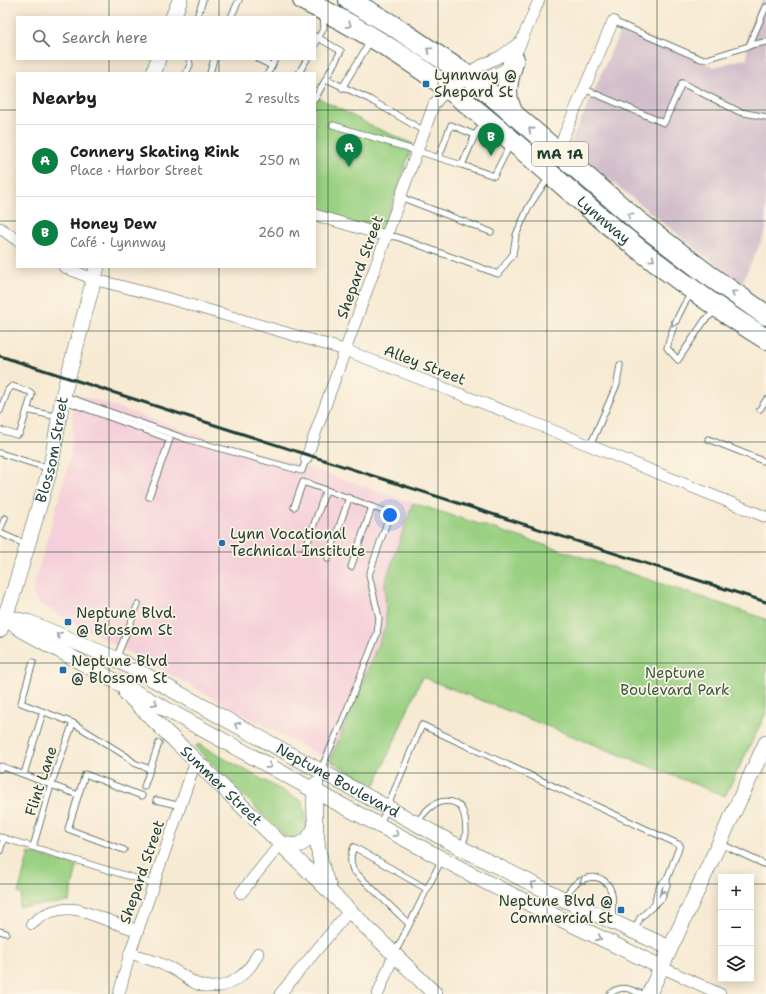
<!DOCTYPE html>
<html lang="en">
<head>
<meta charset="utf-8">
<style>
  body { margin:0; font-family:"Shantell Sans",sans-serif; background:#f2f2f2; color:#202124 }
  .controls { position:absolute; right:12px; bottom:12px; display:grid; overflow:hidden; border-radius:0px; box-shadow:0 2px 10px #0003 }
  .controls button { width:36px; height:36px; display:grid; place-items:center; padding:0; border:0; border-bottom:1px solid #e0e0e0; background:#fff; color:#202124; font:20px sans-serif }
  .you { position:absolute; left:390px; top:515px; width:14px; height:14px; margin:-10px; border:3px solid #fff; border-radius:50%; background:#1a73e8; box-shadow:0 0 0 6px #1a73e833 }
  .badge { display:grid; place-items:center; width:26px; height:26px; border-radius:50%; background:#0b8043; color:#fff; font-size:13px; font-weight:700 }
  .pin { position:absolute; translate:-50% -33px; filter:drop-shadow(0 1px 2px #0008) }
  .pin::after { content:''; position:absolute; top:21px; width:14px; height:12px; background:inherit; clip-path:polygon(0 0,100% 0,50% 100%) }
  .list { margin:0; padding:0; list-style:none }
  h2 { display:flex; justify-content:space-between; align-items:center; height:52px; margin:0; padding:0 16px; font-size:17px }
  h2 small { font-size:13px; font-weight:400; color:#757577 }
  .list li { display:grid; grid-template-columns:26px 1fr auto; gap:12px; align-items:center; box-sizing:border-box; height:72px; padding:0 16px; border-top:1px solid #e0e0e0 }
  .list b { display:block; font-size:15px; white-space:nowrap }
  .list p { margin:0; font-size:13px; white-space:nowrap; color:#757577 }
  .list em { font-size:13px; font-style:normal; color:#757577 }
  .icon { flex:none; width:22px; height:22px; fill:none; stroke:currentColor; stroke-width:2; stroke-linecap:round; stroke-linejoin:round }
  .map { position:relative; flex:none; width:766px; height:994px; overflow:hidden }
  .search { position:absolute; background:#fff; box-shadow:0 2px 10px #0003; left:16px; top:16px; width:300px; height:44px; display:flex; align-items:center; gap:10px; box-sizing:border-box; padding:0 14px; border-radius:0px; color:#757577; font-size:15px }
  .panel { position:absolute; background:#fff; box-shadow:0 2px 10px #0003; left:16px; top:72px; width:300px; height:196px; border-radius:0px }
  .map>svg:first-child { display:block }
</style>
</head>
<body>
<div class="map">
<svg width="766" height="994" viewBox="0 0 766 994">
  <rect width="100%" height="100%" fill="#fcf5e5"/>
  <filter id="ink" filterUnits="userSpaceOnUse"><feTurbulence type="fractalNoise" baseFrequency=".025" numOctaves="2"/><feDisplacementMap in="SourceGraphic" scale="8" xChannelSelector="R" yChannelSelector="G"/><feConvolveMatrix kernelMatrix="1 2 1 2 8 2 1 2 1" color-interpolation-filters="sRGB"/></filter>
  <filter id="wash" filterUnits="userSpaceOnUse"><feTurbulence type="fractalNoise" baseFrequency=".012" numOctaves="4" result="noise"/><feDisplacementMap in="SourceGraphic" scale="16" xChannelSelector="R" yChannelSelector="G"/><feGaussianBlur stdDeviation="0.9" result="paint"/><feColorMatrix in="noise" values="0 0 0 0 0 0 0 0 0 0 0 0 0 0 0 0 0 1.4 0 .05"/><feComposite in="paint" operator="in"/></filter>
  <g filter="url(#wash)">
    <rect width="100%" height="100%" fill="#f7ead3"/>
    <polygon fill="#f5cfda" points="75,393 230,446 298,464 413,503 385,583 386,625 330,761 38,603 33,596 33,588 66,474 71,450 73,431 72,414"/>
    <polygon fill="#d1bdcb" points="762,0 766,0 766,231 742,283 696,249 599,171 570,145 622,27 714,67 747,58 747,33"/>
    <g fill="#9ad082" stroke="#5c865b">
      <polygon points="315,96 374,127 413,144 381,235 315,210"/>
      <polygon points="413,503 582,557 766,619 766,713 725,796 422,677 375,785 330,761 386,625 385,583"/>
      <path d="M198 744 303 802C305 812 311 831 298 837 293 839 288 838 283 835L195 747Z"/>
      <polygon points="29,853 77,866 69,902 19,907 22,895 18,893"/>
    </g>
  </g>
  <g filter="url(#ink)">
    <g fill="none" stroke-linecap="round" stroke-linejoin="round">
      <defs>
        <g id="lane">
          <polyline points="197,17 203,0"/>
          <polyline points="231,17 239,0"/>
          <polyline points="613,21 701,59 707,59 755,44 766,42"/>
          <polyline points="315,36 341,51 315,99"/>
          <polyline points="315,45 324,27 323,15"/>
          <polyline points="749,46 766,7"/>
          <polyline points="258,59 272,66 268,73"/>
          <polyline points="272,66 275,59"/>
          <polyline points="186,73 190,65 189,59"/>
          <polyline points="210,73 214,59"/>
          <polyline points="299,73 307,59"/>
          <polyline points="326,79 369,99 424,131"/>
          <polyline points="342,88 371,40"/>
          <polyline points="584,89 664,123 682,83 740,112 766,117"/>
          <polyline points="333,125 462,165 475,135 485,121"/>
          <polyline points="439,157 451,125 475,135"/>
          <polyline points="462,165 494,176 511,143"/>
          <polyline points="400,197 491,232"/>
          <polyline points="386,236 397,237 498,274 513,254 516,235 528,208 539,191 550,177"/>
          <path d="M692 292C680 309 672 328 667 348L678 360 705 320 717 310"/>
          <polyline points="65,396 186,439 302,471 306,459"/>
          <polyline points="62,400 170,439 149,497"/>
          <polyline points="760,409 766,400"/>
          <polyline points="27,410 58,417"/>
          <polyline points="0,411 8,390 12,386 30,392 32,394 20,433 17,435 0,430"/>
          <polyline points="708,439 766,462"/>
          <polyline points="590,446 617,384 620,365"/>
          <polyline points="0,453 50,469"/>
          <polyline points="294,507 303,482 326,490"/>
          <polyline points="0,530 5,518"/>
          <polyline points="0,533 27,545"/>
          <polyline points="305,550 326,490 349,498"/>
          <polyline points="328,559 349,498 372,507"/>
          <polyline points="116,659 138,604"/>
          <polyline points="33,662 21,703 73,723 126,756 134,763 150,769"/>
          <polyline points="0,769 1,766 78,795"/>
          <polyline points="321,769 342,722 377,634 379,618 369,575 390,513 372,507 351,567"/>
          <polyline points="24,774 43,712"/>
          <polyline points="144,787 159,743"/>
          <polyline points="156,800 181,806"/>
          <path d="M417 822C422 816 426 810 432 806 441 800 455 799 461 808 465 813 466 826 466 833 465 838 463 843 462 848"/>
          <polyline points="380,824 422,725 680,845 667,879 667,885 662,898 640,918 634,931"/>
          <polyline points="0,837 154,884"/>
          <polyline points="719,843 766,865"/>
          <polyline points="33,847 51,785 73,723"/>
          <polyline points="124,850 68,829 85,774 142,796"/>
          <polyline points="0,851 4,838"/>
          <path d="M563 899C567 894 571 888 575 884 588 874 605 874 611 891 614 899 612 911 612 919"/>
          <path d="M655 904C656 894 658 884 667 879"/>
          <path d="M409 924 353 870C350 861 350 856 354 847L427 889"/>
          <polyline points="0,931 6,933"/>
          <polyline points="395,953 442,859"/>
          <path d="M610 994C621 985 629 988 641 994"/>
        </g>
        <g id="street">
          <polyline points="518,49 539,0"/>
          <path d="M471 77C486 77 500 75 511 64"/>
          <polyline points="557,152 613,21"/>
          <polyline points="315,215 386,236"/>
          <polyline points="0,228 17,240"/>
          <polyline points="64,267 93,279 167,298 345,350 522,418 766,517"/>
          <polyline points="306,459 434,104 441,96 469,77 476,68 501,56 520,42"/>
          <polyline points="241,893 281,843"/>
          <path d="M32 924C46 911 60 907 79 910L138 931"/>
          <path d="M130 953C142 957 156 961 168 967 178 971 187 979 197 984 224 994 248 976 258 953"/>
          <polyline points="661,967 720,994"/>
          <polyline points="119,994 130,953 196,760"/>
          <polyline points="280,994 350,910"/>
          <polyline points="378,994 394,954"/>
        </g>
        <g id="secondary">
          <polyline points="173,17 180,0"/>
          <polyline points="154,73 158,59"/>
          <path id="s1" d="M0 616 28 622 116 659 463 849 563 899 670 948"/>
          <polyline points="12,623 24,631 315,791 482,880 538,908 661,967"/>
          <path id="s2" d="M0 630 12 597 51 466 63 396 97 267"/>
          <path id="s3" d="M126 693 435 994"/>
          <path d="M316 784C312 808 317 864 329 886"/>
          <path d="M281 843C299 849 307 844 316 826"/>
          <polyline points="649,994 766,743"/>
        </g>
        <g id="highway">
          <path id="s4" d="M303 0C354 25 404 55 450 90 505 132 556 180 609 225 659 266 711 305 766 339"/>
          <polyline points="349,0 392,25 462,72 488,92 639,222 707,274 766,315"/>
          <path d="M514 115C502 94 508 80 514 59"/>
        </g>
      </defs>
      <use href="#lane" stroke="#3f574c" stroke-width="7"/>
      <use href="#street" stroke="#3f574c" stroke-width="12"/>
      <use href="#secondary" stroke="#3f574c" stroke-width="16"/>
      <use href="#highway" stroke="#3f574c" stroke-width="22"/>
      <use href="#lane" stroke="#fff" stroke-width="5.5"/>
      <use href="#street" stroke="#fff" stroke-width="11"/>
      <use href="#secondary" stroke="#fff" stroke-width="15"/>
      <use href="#highway" stroke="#fff" stroke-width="20"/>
      <polyline stroke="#1f3d34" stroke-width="3" points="0,356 766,602"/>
    </g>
    <defs><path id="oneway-chevron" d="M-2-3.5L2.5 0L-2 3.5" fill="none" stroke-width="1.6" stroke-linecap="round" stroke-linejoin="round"/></defs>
    <g stroke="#8f9e9a">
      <use href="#oneway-chevron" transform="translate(349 25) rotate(29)"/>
      <use href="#oneway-chevron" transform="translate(429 50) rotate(-146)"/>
      <use href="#oneway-chevron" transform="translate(531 130) rotate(-139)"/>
      <use href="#oneway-chevron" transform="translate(630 215) rotate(-141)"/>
      <use href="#oneway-chevron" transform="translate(652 259) rotate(38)"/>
      <use href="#oneway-chevron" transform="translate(734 293) rotate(-145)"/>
      <use href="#oneway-chevron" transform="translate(674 324) rotate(113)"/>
      <use href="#oneway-chevron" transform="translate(59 635) rotate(-157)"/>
      <use href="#oneway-chevron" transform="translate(155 703) rotate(29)"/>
      <use href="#oneway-chevron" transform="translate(237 725) rotate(-151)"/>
      <use href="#oneway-chevron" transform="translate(269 766) rotate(29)"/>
      <use href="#oneway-chevron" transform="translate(396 834) rotate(28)"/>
      <use href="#oneway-chevron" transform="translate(582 881) rotate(154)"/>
      <use href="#oneway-chevron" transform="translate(533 884) rotate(-154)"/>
      <use href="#oneway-chevron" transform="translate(664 893) rotate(-67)"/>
      <use href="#oneway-chevron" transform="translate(599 938) rotate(25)"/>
    </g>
  </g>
  <path fill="none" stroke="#1f3d34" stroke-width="1" stroke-opacity="0.55" d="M109 0V17M219 0V17M328 0V994M438 0V994M547 0V994M657 0V994M109 59V73M219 59V73M0 110H17M315 110H766M0 221H17M315 221H766M109 267V994M219 267V994M0 331H766M0 442H766M0 552H766M0 663H766M0 773H766M0 884H721M751 884H766"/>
  <g fill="#1f6fb2" stroke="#fcf5e5" stroke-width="1.5">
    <rect x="422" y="80" width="8" height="8" rx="2"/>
    <circle cx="222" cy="543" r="4"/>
    <rect x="64" y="618" width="8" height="8" rx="2"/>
    <rect x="59" y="666" width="8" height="8" rx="2"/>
    <rect x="617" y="906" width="8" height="8" rx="2"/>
  </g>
  <g text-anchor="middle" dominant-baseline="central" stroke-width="3.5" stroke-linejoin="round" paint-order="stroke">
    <rect fill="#fcf5e5" stroke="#617469" stroke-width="1" x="532" y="142" width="56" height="24" rx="3"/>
    <g font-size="14" font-weight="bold" fill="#1f3d34">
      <text x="560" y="154">MA 1A</text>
    </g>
    <g font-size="15" fill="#1f3d34" stroke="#fcf5e5" text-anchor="start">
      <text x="434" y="75">Lynnway @<tspan x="434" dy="17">Shepard St</tspan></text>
      <text x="230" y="534">Lynn Vocational<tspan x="230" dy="17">Technical Institute</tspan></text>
      <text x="76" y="613">Neptune Blvd.<tspan x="76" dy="17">@ Blossom St</tspan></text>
      <text x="71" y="661">Neptune Blvd<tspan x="71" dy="17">@ Blossom St</tspan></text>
      <text x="613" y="901" text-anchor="end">Neptune Blvd @<tspan x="613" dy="17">Commercial St</tspan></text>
    </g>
    <g font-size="15" fill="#1f3d34" stroke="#fcf5e5">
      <text stroke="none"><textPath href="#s4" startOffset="374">Lynnway</textPath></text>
      <text transform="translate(360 267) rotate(-70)">Shepard Street</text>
      <text transform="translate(425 365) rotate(21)">Alley Street</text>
      <text stroke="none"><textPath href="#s2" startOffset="188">Blossom Street</textPath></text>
      <text transform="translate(41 781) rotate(-72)">Flint Lane</text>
      <text stroke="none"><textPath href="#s1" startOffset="377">Neptune Boulevard</textPath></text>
      <text stroke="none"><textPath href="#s3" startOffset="133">Summer Street</textPath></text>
      <text transform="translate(142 872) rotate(-71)">Shepard Street</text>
    </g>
    <g font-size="15" fill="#385a44" stroke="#fcf5e5">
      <text x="675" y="673">Neptune<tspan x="675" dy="17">Boulevard Park</tspan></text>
    </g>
  </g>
</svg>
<div class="controls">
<button>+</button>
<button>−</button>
<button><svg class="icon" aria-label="layers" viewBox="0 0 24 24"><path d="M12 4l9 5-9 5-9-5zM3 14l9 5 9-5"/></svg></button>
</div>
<div class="you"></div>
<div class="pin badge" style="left:349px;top:167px">A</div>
<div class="pin badge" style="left:491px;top:156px">B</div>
<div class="search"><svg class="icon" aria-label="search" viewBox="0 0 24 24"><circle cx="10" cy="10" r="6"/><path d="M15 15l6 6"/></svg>Search here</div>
<section class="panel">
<h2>Nearby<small>2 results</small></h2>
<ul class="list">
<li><span class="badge">A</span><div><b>Connery Skating Rink</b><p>Place · Harbor Street</p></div><em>250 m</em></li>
<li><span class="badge">B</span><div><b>Honey Dew</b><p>Café · Lynnway</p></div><em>260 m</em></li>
</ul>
</section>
</div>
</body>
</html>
